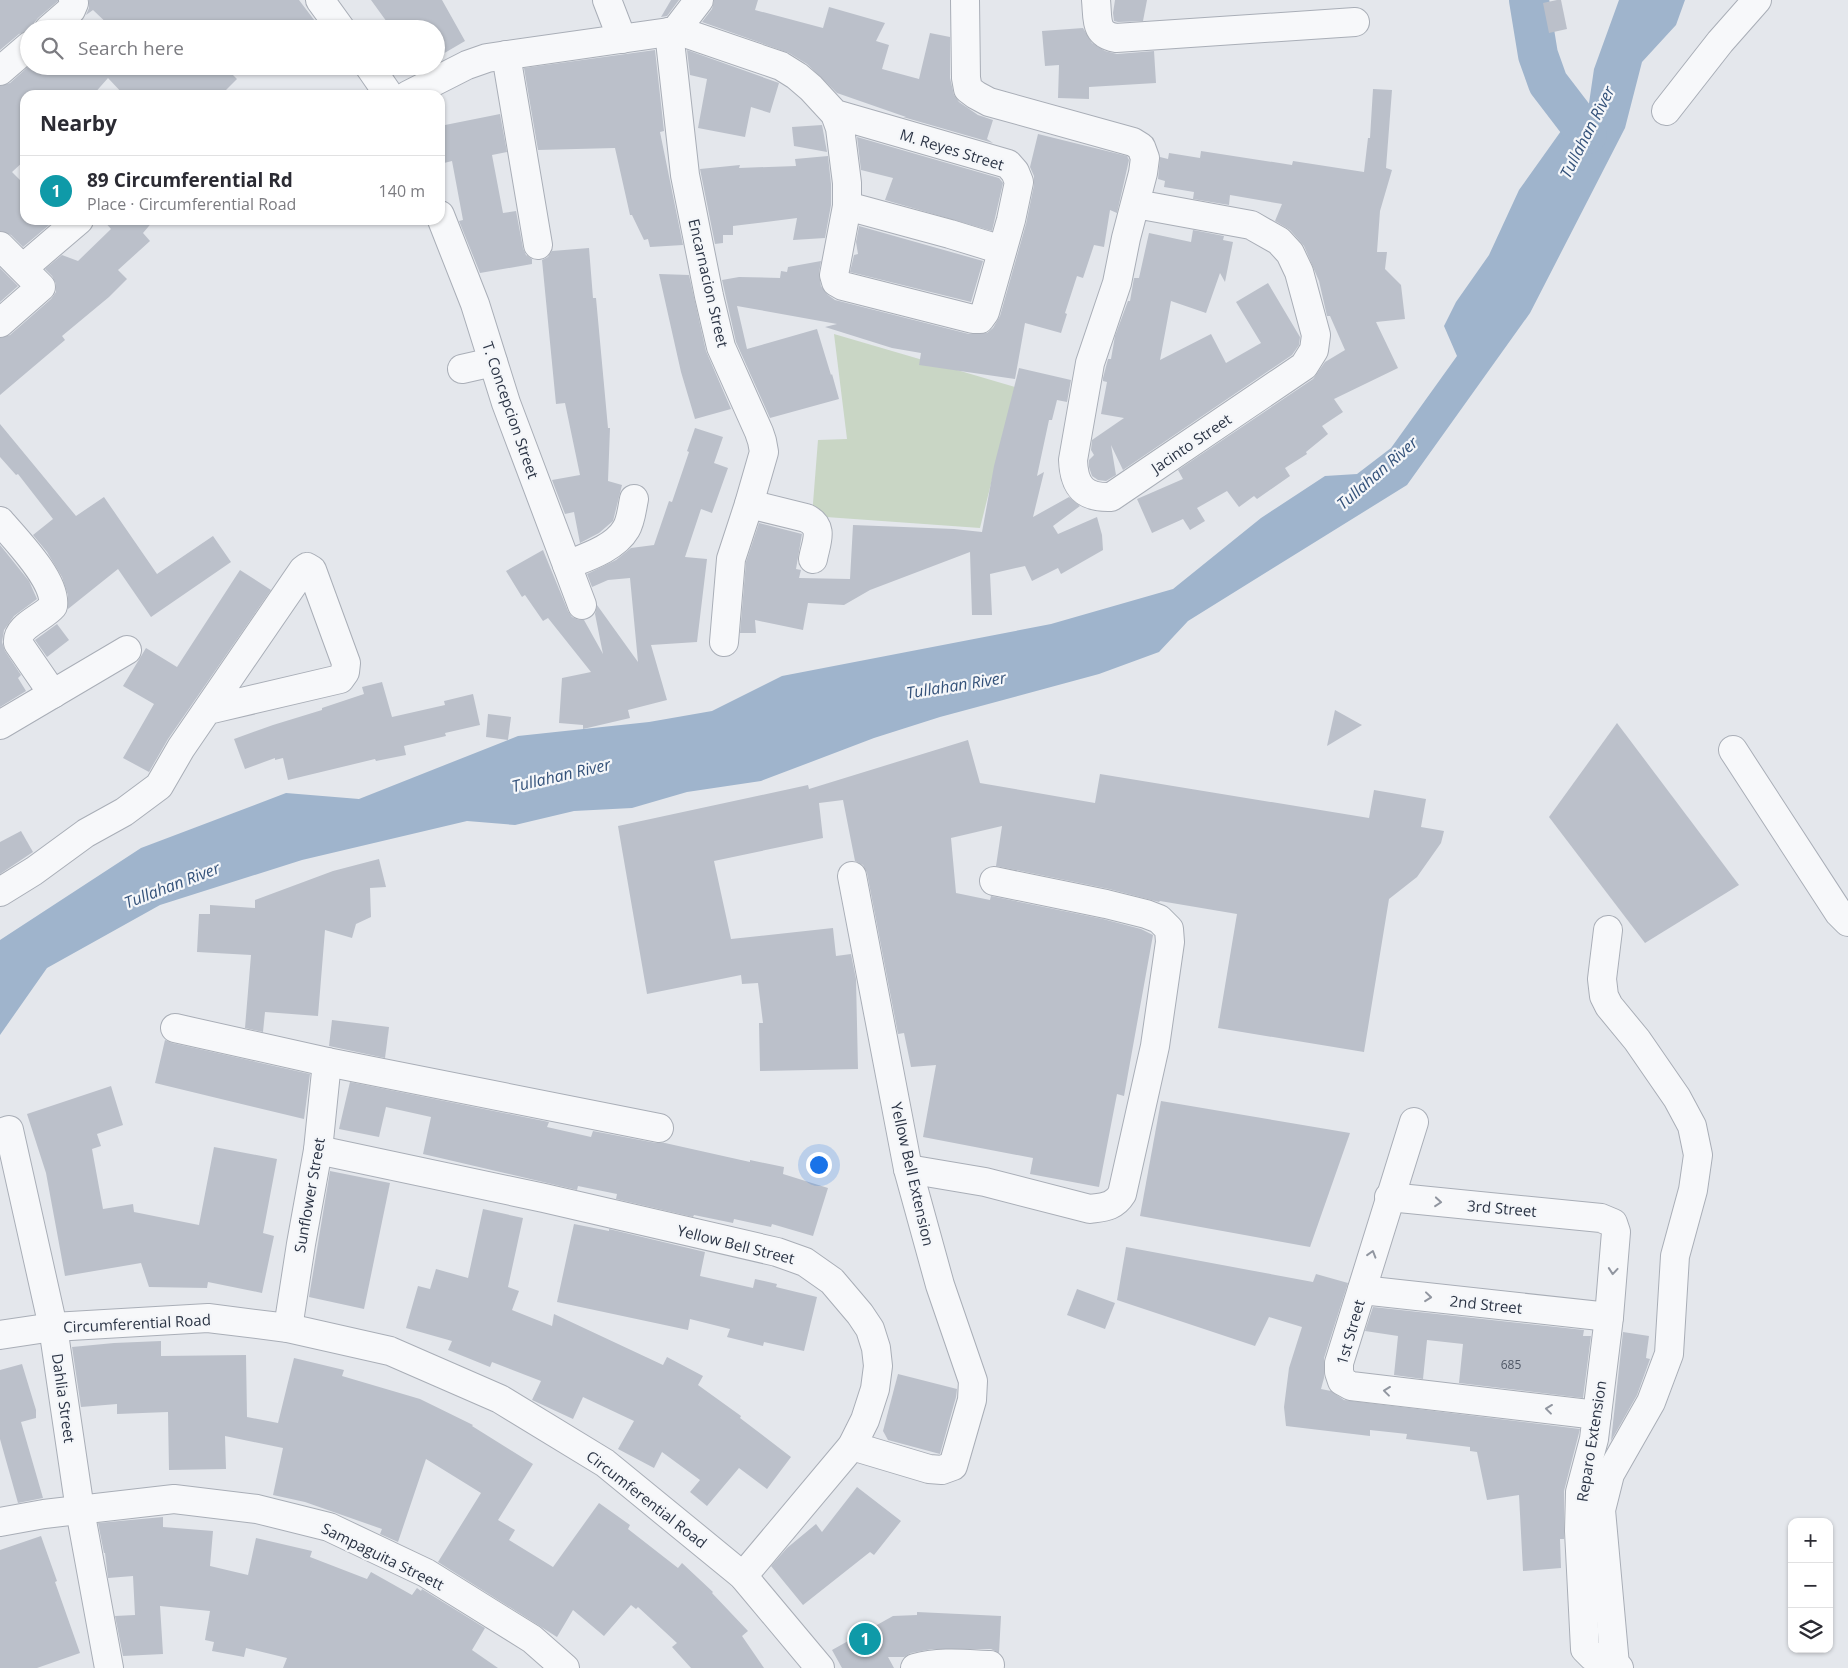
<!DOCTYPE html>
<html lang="en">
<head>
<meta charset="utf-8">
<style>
  body { margin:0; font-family:"Open Sans",sans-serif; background:#f7f7f7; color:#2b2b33 }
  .controls { position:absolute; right:15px; bottom:15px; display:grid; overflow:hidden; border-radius:10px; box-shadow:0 1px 4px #0004 }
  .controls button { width:45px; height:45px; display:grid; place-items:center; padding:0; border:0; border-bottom:1px solid #e1e1e2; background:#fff; color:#2b2b33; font:25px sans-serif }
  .you { position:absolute; left:818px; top:1164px; width:18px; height:18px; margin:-12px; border:4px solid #fff; border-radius:50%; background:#1a73e8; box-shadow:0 0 0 8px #1a73e833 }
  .badge { display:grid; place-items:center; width:32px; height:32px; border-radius:50%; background:#d1495b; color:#fff; font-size:16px; font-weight:700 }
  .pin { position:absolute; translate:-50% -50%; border:2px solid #fff; box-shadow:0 1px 5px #0006 }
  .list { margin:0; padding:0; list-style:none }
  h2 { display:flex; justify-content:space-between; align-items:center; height:65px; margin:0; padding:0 20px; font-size:21px }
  h2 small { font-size:16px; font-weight:400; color:#7c7c81 }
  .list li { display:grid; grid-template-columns:32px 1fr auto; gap:15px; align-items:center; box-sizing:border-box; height:70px; padding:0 20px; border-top:1px solid #e1e1e2 }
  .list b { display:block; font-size:19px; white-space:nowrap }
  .list p { margin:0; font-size:16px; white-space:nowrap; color:#7c7c81 }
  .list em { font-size:16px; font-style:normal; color:#7c7c81 }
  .icon { flex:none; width:28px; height:28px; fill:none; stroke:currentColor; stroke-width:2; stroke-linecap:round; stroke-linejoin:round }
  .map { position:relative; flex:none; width:1848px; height:1668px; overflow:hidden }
  .search { position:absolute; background:#fff; box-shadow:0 1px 4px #0004; left:20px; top:20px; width:425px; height:55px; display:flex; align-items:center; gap:12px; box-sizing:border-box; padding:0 18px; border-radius:28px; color:#7c7c81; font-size:19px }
  .panel { position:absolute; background:#fff; box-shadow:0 1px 4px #0004; left:20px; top:90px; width:425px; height:135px; border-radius:15px }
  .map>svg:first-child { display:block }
</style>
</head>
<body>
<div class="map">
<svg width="1848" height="1668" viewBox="0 0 1848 1668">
  <rect width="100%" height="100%" fill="#e4e7ec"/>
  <polygon fill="#c9d6c5" points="834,334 1015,387 980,528 812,516 818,440 847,439"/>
  <polygon fill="#9fb4cc" points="1619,0 1685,0 1676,25 1642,62 1625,128 1530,313 1407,485 1188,621 1159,652 1099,674 940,717 874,738 761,781 687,792 632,808 574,811 515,825 467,821 302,860 160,905 47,968 0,1035 0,940 141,848 286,793 359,799 518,736 649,722 712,711 782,676 1051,624 1173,589 1261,518 1325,476 1357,474 1391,448 1457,356 1444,326 1456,302 1489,255 1519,190 1571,117 1588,110 1594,69"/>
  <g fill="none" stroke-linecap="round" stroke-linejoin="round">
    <polyline stroke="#9fb4cc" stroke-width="40" points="1529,0 1538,55 1548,83 1587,134"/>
  </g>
  <g fill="#bbc0ca">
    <polygon points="0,0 58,0 58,1 38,18 34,23 34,29 29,29 29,31 19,34 0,50"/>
    <polygon points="89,0 299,0 321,29 113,29 93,10 86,15 89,8"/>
    <polygon points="371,0 442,0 465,41 436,58 436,29 392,29"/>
    <polygon points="671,0 679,0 667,16 661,17"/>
    <polygon points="714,0 758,0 755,10 823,28 829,7 885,23 876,41 889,45 882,69 919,79 930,33 950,37 950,78 954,95 959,102 978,115 993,120 987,139 993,143 903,117 906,117 837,93 807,64 789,53 702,22 712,9"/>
    <polygon points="1115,0 1147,0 1143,21 1118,22 1114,21 1113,13"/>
    <polygon points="1557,0 1561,0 1567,29 1549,33 1543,3"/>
    <polygon points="1083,28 1092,43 1105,51 1117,54 1154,51 1156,83 1089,87 1089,99 1058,98 1059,65 1045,66 1042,31"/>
    <polygon points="655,50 664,131 660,132 683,245 650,247 648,239 644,240 632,215 630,215 615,148 538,150 524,68"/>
    <polygon points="687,50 779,83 770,113 751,107 745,137 698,128 707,79 690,75"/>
    <polygon points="29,66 224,66 237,79 221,95 124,95 108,78 93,95 25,95 25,160 12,172 25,185 25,220 55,220 23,247 11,235 0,231 0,86 10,83"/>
    <polygon points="1373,89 1392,90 1386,168 1392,170 1380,211 1377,252 1387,252 1385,269 1401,285 1405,319 1376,322 1398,368 1334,399 1343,412 1322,426 1328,434 1306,452 1307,454 1285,468 1290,476 1257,499 1254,496 1239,507 1227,491 1197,508 1205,521 1190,530 1183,519 1152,533 1137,499 1183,479 1178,470 1313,379 1325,362 1345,350 1330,316 1327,316 1319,281 1304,246 1290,230 1275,221 1282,204 1230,195 1229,205 1193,199 1194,192 1164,187 1165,181 1158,179 1160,157 1168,159 1169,153 1200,158 1201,151 1292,165 1293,161 1364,172 1368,138 1370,138"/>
    <polygon points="500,114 507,152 492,155 503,213 516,211 523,248 526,255 532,259 532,264 480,273 459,221 463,220 452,161 440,164 440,126"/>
    <polygon points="822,125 827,152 794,146 792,127"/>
    <polygon points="1038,134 1127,156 1129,160 1117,213 1110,210 1104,247 1094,245 1083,278 1077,276 1065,313 1067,314 1061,333 1025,323 1015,379 919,365 921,353 892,348 825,327 837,324 737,306 747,349 817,329 831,375 832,374 839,399 770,418 736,342 722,280 739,277 780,278 781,271 787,272 788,267 821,261 819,273 821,286 828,295 835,300 969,334 987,333 993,328 1000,316 1026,224 1034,185 1034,176 1030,167"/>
    <polygon points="857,137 999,178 1003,183 992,231 885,200 893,178 861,170"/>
    <polygon points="828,156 831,184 831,205 825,238 793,240 797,218 733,226 733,235 723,235 723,243 715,244 700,169 740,165 739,168 796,166 795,159"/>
    <polygon points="103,220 154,220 143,233 150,241 118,270 127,279 109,297 62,336 65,340 0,395 0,338 10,335 51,299 56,292 56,284 52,276 45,269 62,255 78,261 111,229"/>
    <polygon points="859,226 983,261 971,302 850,272 854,255 858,254 856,242"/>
    <polygon points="1193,230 1224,236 1223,240 1233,242 1225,282 1220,273 1206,313 1171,301 1160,360 1211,334 1226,363 1261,343 1236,302 1268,283 1300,337 1299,345 1292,355 1123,470 1111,445 1116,475 1106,481 1098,480 1092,476 1089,467 1089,460 1094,455 1091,450 1092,440 1124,418 1101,414 1107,382 1103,381 1103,378 1108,359 1111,359 1115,336 1128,301 1130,301 1134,278 1139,278 1149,233 1191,242"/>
    <polygon points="589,248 593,298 596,298 608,428 610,428 608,481 622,485 613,521 599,533 580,543 574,512 565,514 552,480 580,475 565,403 556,404 542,260 548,257 552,251"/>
    <polygon points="0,268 18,286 0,302"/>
    <polygon points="659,274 689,275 706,351 731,409 695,419 681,372"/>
    <polygon points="1019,368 1071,380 1067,402 1057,400 1052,420 1049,420 1037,476 1044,472 1033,517 1069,497 1080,506 1053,526 1058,534 1097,517 1102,535 1103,550 1061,574 1058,568 1032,581 1025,566 990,574 992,615 972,615 970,552 870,590 844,605 808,603 803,630 755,620 756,633 740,633 746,562 759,523 802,534 796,569 801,570 799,578 850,579 853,525 954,529 982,532 994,466"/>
    <polygon points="0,424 76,516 104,497 157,574 213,536 231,562 151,617 118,569 68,609 68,595 62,577 47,552 33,535 53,519 18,474 16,475 0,457"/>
    <polygon points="695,428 723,437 714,463 728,468 712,513 701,509 685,557 707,559 697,642 651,645 667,700 628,710 630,718 583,729 583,725 559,723 562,678 591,672 548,618 543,621 525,595 522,597 506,571 543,550 568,611 572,617 579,620 584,620 603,654 595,614 597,605 638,662 630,578 608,580 592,587 587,574 616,560 631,548 654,545 669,501 672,502 689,452 687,451"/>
    <polygon points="0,545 29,581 37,599 14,616 4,630 2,642 5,651 21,675 18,678 26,691 0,707"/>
    <polygon points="240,570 271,590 168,739 149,772 123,758 154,704 123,686 146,648 177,667"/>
    <polygon points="57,624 69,640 47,657 35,640"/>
    <polygon points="382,682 392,717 445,705 444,701 473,694 480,725 445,733 446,736 404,746 406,755 376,761 375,759 288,780 283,758 275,760 275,758 245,769 234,739 273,725 322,710 322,708 364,694 362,687"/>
    <polygon points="1335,710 1362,725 1327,746"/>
    <polygon points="488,714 511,717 508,740 486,737"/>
    <polygon points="1617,723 1739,885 1645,943 1549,817"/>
    <polygon points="968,740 980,783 1095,803 1100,774 1369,818 1374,790 1426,799 1421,827 1444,831 1441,843 1417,877 1389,899 1364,1052 1218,1028 1237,914 1160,901 1159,902 1109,889 996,866 1002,826 951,838 956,893 990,900 991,896 1103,919 1141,929 1153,935 1124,1096 1117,1094 1099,1187 1030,1174 1033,1158 923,1137 936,1065 911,1067 904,1033 898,1034 867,873 863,865 855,861 843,800 819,803 823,838 714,861 731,939 833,928 836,956 851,954 856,979 858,1069 760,1071 759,1023 763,1023 758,983 742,984 741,975 647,994 618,826 808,785 809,789"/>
    <polygon points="21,831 33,852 0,874 0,842"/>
    <polygon points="379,859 386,887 370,888 371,917 356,924 352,938 325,930 318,1016 265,1012 263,1032 245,1028 251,955 197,952 199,914 210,914 210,905 255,908 255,900 333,871"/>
    <polygon points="332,1020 389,1027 385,1058 329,1046"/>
    <polygon points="165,1040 172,1043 310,1074 304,1119 155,1083"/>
    <polygon points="350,1082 549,1122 547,1127 591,1137 593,1131 656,1143 665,1143 750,1162 750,1160 784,1167 783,1174 828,1188 813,1236 772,1224 771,1227 734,1219 733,1223 694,1215 693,1217 616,1199 617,1194 578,1186 577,1190 423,1154 431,1117 386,1107 379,1137 339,1129"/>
    <polygon points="111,1086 123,1125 97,1134 101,1146 92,1149 103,1209 133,1204 134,1212 199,1225 214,1147 277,1159 263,1233 274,1236 262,1293 208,1282 207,1288 149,1287 141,1263 65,1276 46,1173 27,1114"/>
    <polygon points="1161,1101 1350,1133 1310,1247 1140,1216"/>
    <polygon points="330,1171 390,1183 364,1309 309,1297"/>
    <polygon points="483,1209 523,1218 508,1287 519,1291 512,1310 552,1326 554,1314 663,1365 667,1357 703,1376 698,1385 741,1416 740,1418 791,1457 767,1489 739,1468 707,1506 690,1492 700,1480 662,1452 654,1468 618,1449 634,1421 583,1397 573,1419 532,1400 541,1381 492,1362 490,1367 448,1350 452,1341 406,1328 418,1286 430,1289 436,1269 468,1278"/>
    <polygon points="574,1224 609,1231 609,1229 705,1252 700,1276 753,1288 755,1279 777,1284 776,1287 817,1297 804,1351 764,1342 763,1346 727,1337 730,1329 690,1319 688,1330 557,1302"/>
    <polygon points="1126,1247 1313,1282 1316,1274 1348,1283 1324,1358 1324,1378 1321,1389 1331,1391 1344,1400 1580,1429 1564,1491 1564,1539 1560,1539 1561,1568 1523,1571 1519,1495 1487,1500 1477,1452 1470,1451 1470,1447 1406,1439 1407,1434 1370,1430 1370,1436 1286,1426 1284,1407 1289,1368 1302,1327 1269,1317 1255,1346 1117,1300"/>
    <polygon points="1077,1289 1115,1303 1105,1329 1067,1315"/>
    <polygon points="1373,1307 1584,1330 1583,1336 1591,1336 1583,1398 1459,1383 1463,1344 1427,1340 1423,1379 1394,1375 1398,1336 1365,1331"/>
    <polygon points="1623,1332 1649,1336 1646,1358 1650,1359 1637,1395 1611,1441"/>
    <polygon points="161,1341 161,1356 246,1355 247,1417 278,1423 294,1358 344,1370 342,1376 420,1399 473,1425 472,1426 533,1464 498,1520 515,1530 509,1540 553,1567 599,1503 630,1525 628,1529 678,1568 682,1563 713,1592 712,1593 748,1631 742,1636 764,1668 691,1668 672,1647 677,1643 638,1607 636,1609 631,1605 604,1636 573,1610 557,1637 438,1562 481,1493 426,1459 398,1542 380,1534 382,1529 305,1502 273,1495 283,1448 225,1436 226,1469 169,1470 168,1412 117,1414 117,1404 81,1407 72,1347 114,1343"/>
    <polygon points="22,1364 36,1410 36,1418 21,1422 43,1498 18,1503 0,1439 0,1370"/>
    <polygon points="898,1374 957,1389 956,1397 940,1454 888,1440 883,1431"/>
    <polygon points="857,1487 901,1521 874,1555 870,1552 803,1605 771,1566 787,1548 816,1524 822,1532"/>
    <polygon points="163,1517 163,1527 213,1531 210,1566 248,1575 256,1538 312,1551 310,1557 367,1579 371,1572 412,1595 417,1588 421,1591 422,1589 485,1628 472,1650 498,1668 283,1668 287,1658 246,1648 244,1657 212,1651 214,1642 205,1640 210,1611 160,1606 163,1654 123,1656 115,1616 135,1615 133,1576 108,1578 105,1553 104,1553 98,1523"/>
    <polygon points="41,1536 57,1581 55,1582 80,1653 37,1668 0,1668 0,1550"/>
    <polygon points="917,1612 1001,1616 999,1653 991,1649 932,1649 911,1653 904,1657 888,1657 894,1668 842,1668 832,1650 893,1616 917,1615"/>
  </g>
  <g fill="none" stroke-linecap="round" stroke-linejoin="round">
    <defs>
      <g id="minor">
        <polyline points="320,0 341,29"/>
        <polyline points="607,0 622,39"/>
        <path d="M965 0 966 78 968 89 976 95 989 102 1133 142 1141 147 1145 158 1143 173 1126 238 1117 283 1090 363 1073 460C1074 487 1084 498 1111 497L1304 366 1314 350 1316 335 1299 272 1290 253 1279 241 1251 225 1136 204"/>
        <path d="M1096 0C1098 19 1094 34 1116 38L1355 22"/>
        <polyline points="49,29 71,10 74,3 73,0"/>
        <polyline points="676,30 781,66 797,76 811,88 835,114 840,128 847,183 847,206 834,275 836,282 843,286 973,319 980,319 985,312 1011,220 1019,182 1015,172 1008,164 835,114"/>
        <polyline points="669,32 685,175 709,296 721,347 759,432 762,441 764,452 749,504 731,559 724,642"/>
        <polyline points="506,55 538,245"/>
        <polyline points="369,66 389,95"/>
        <polyline points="0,71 29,46"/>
        <polyline points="408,95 467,65 487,58 669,32 676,30 699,0"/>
        <polyline points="1666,111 1720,42 1757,0"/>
        <polyline points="847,206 950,234 1002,250"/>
        <polyline points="440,215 475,304 506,403 582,605"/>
        <polyline points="0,246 41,287 0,323"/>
        <polyline points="23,268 79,220"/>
        <polyline points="462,369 493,362"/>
        <path d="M749 504 806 518C825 527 816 542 813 559"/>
        <path d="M0 521C16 540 57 581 53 606 43 618 16 626 18 643L53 694"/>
        <path d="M567 565C587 557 615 548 626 529 631 521 632 508 634 499"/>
        <polyline points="0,725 127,650"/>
        <polyline points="1733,750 1839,913 1848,922"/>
        <polyline points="852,876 908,1169 940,1285 973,1381 972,1400 953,1466 942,1470 929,1469 852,1446"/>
        <polyline points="0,892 34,871 86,833 124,812 159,786 181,748 303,570 307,567 312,570 346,663 345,672 340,679 208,710"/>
        <polyline points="1608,930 1602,979 1604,996 1609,1006 1637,1040 1677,1098 1692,1126 1698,1155 1693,1190 1675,1256 1669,1354 1651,1402 1610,1474 1601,1510 1615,1665"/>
        <polyline points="175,1028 327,1062 659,1128"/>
        <polyline points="1414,1122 1339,1363 1339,1372 1342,1381 1351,1386 1597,1415"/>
        <polyline points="0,1133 9,1130 53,1327 80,1510 109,1668"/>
        <polyline points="318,1150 544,1198 777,1252 805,1262 832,1281 860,1314 870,1329 876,1348 878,1366 875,1389 865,1420 852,1446 743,1576"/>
        <path d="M908 1169 985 1182 1090 1209C1104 1207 1114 1207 1122 1194L1155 1046 1170 942 1169 929 1159 919 1146 914 1106 904 994 881"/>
        <polyline points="1389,1197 1601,1218 1613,1223 1616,1232 1609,1317 1594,1439 1580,1492 1579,1531 1585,1649 1592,1656 1619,1668"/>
        <polyline points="1362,1290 1609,1317"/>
        <polyline points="288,1328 301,1244 318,1150 327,1062"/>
        <polyline points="0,1335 53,1327 208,1318 288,1328 390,1351 500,1399 605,1463 743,1576 820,1668"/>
        <polyline points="0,1522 44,1514 174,1499 257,1509 329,1527 426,1573 532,1639 565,1668"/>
        <path d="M915 1668C940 1661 965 1664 990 1665"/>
      </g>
    </defs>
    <use href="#minor" stroke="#a9aeb7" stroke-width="30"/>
    <use href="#minor" stroke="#f7f8fa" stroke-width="28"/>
  </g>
  <defs><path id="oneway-chevron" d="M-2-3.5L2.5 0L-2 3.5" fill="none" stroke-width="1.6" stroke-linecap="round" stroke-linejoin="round" transform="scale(1.25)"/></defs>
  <g stroke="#9196a0">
    <use href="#oneway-chevron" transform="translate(1438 1202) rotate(5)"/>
    <use href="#oneway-chevron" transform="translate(1372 1254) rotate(-73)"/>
    <use href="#oneway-chevron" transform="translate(1613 1271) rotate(95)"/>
    <use href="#oneway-chevron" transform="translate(1428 1297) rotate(6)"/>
    <use href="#oneway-chevron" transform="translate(1387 1391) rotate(-173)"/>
    <use href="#oneway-chevron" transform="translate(1549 1409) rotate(-173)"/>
  </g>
  <g text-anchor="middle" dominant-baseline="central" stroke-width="4.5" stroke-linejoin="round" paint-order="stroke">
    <g font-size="12" fill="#4f5766">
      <text x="1511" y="1364">685</text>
    </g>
    <g font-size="15" fill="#2b3445" stroke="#f4f6f9">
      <text transform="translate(952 149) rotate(17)">M. Reyes Street</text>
      <text transform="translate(709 283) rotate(77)">Encarnacion Street</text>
      <text transform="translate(511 410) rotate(71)">T. Concepcion Street</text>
      <text transform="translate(1191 443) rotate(-34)">Jacinto Street</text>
      <text transform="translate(913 1174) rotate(77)">Yellow Bell Extension</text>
      <text transform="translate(309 1195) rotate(-80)">Sunflower Street</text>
      <text transform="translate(1502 1208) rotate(5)">3rd Street</text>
      <text transform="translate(736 1244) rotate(14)">Yellow Bell Street</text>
      <text transform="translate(1486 1304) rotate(6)">2nd Street</text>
      <text transform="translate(137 1323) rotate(-3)">Circumferential Road</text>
      <text transform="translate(1350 1332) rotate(-74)">1st Street</text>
      <text transform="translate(64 1398) rotate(82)">Dahlia Street</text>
      <text transform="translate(1591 1441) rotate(-81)">Reparo Extension</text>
      <text transform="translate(647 1499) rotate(38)">Circumferential Road</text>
      <text transform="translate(383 1556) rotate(26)">Sampaguita Streett</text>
    </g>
    <g font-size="16" font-style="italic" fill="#34527a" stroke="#f4f6f9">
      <text transform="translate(1587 132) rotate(-63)">Tullahan River</text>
      <text transform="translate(1377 473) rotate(-41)">Tullahan River</text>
      <text transform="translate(956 685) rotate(-9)">Tullahan River</text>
      <text transform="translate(561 775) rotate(-13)">Tullahan River</text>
      <text transform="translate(172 885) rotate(-21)">Tullahan River</text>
    </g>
  </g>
</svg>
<div class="controls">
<button>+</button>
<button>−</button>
<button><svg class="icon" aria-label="layers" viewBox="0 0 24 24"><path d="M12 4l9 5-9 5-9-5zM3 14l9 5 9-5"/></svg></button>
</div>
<div class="you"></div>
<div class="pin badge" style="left:865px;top:1639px;background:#0f9aa8">1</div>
<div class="search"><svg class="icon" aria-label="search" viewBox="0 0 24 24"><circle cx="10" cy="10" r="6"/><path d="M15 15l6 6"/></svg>Search here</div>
<section class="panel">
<h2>Nearby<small></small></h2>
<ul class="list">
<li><span class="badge" style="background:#0f9aa8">1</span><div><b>89 Circumferential Rd</b><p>Place · Circumferential Road</p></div><em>140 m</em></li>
</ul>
</section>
</div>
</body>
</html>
